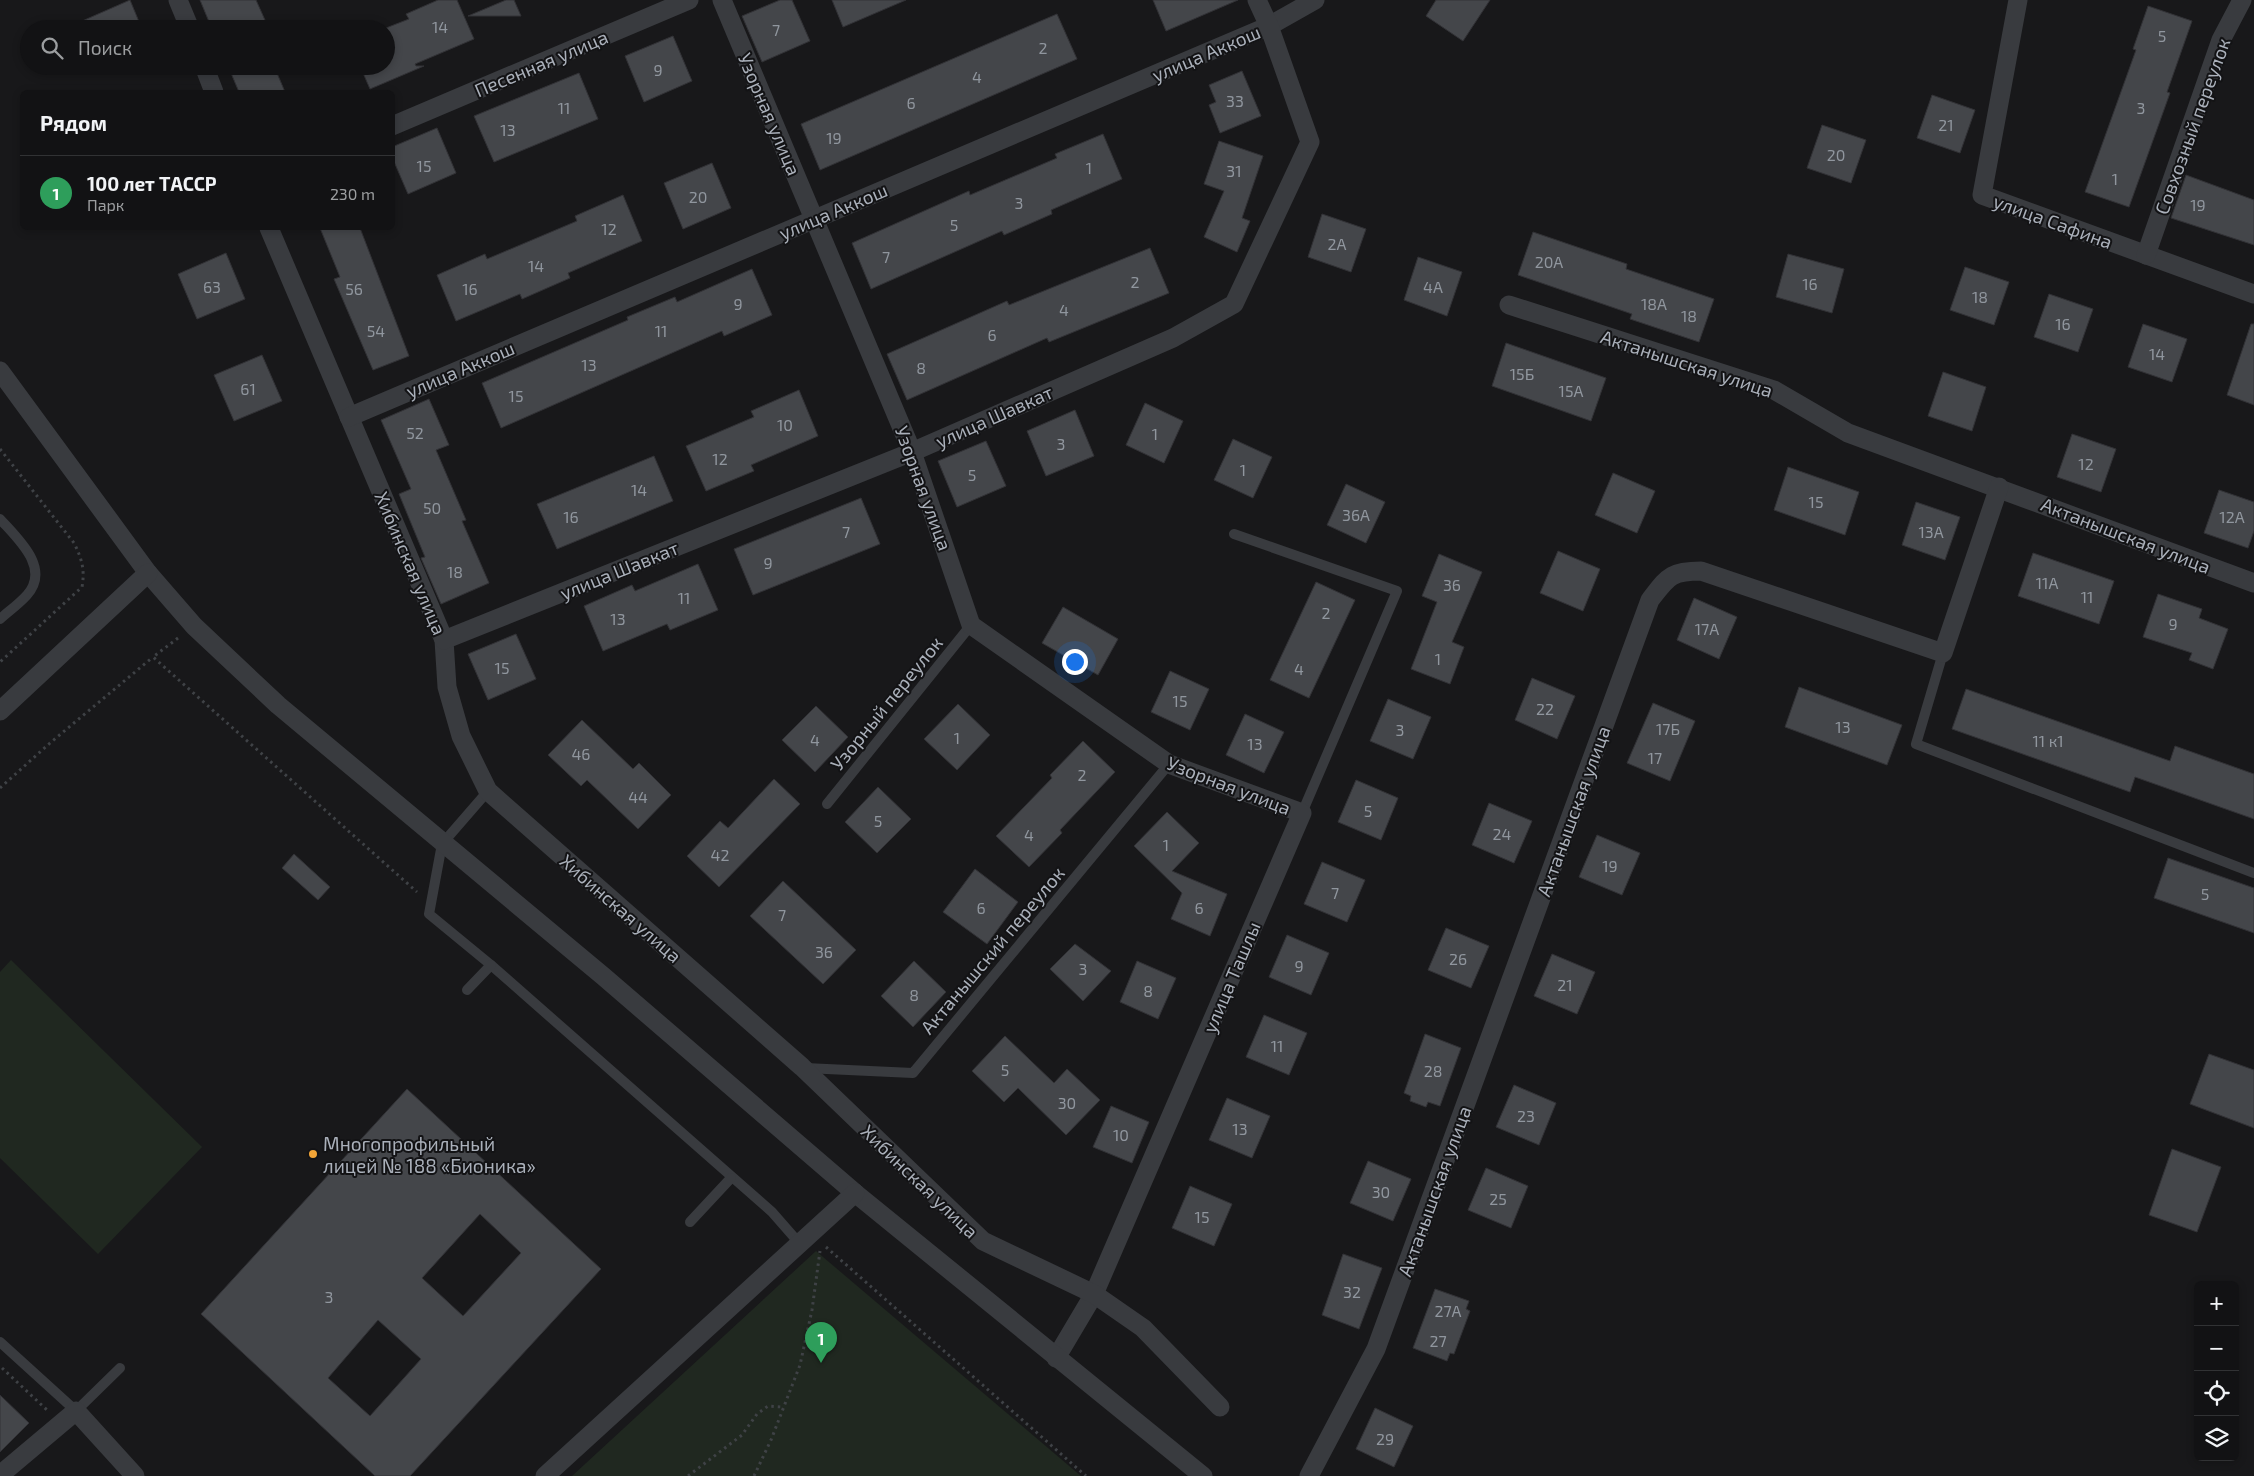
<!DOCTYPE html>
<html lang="ru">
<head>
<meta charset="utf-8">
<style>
  body { margin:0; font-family:"Exo 2",sans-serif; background:#1b1b1d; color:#f1f3f6 }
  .controls { position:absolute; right:15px; bottom:15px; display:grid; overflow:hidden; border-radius:8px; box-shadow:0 2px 8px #0003 }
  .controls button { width:45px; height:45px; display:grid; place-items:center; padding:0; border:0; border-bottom:1px solid #313234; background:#121214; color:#f1f3f6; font:25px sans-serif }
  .you { position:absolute; left:1074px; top:661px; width:18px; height:18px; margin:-12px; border:4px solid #fff; border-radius:50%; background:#1a73e8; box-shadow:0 0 0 8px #1a73e833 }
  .badge { display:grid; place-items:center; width:32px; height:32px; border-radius:50%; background:#d93025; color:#fff; font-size:16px; font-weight:700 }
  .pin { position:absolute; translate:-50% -41px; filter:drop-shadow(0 1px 2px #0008) }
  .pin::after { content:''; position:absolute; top:26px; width:18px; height:15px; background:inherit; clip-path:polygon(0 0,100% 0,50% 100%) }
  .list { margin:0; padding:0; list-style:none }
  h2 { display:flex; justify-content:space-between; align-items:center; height:65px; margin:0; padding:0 20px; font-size:21px }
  h2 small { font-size:16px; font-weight:400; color:#9c9ea0 }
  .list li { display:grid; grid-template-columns:32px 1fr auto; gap:15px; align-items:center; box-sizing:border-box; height:75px; padding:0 20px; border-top:1px solid #313234 }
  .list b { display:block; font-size:19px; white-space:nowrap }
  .list p { margin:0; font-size:16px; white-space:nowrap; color:#9c9ea0 }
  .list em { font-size:16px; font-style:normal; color:#9c9ea0 }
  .icon { flex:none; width:28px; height:28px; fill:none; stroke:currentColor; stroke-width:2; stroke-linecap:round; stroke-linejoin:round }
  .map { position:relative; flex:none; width:2254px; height:1476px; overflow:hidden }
  .search { position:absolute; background:#121214; box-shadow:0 2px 8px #0003; left:20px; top:20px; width:375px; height:55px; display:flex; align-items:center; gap:12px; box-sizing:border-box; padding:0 18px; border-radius:28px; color:#9c9ea0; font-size:19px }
  .panel { position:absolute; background:#121214; box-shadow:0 2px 8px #0003; left:20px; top:90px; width:375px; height:140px; border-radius:8px }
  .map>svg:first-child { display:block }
</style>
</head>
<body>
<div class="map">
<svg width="2254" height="1476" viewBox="0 0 2254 1476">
  <rect width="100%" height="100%" fill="#18181a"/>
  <g fill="#202820">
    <polygon points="11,960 202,1147 98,1254 0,1158 0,972"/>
    <polygon points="816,1251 1081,1476 572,1476"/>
  </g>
  <g fill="#44464a" stroke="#323236" fill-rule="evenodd">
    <polygon points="130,0 142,29 64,29"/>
    <polygon points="200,0 256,0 269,29 212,29"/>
    <polygon points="438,0 457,0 474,39 415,64 416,66 424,66 370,89 360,66 386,66 386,28 409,19 406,14"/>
    <polygon points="506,0 514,0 521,16 468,16"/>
    <polygon points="780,0 792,0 810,41 762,62 742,16"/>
    <polygon points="832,0 906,0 843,27"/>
    <polygon points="1153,0 1238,0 1166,31"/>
    <polygon points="1436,0 1490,0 1463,41 1426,16"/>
    <polygon points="2148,6 2192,21 2167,92 2170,93 2129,207 2085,192 2136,50 2133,49"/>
    <polygon points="1057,14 1077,59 820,170 801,124"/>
    <polygon points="673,36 692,81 644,102 625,56"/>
    <polygon points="228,66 274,66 285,92 239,92"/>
    <polygon points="1242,71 1261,116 1220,133 1209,105 1216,102 1209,85"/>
    <polygon points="579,73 598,119 494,162 474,116"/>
    <polygon points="1932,95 1975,110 1960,153 1917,138"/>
    <polygon points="1822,125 1866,140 1851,183 1807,168"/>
    <polygon points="437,128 456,173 408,194 392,157 392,147"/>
    <polygon points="1103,134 1122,179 1051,210 1052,214 1004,235 1002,231 871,289 852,243 969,191 970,195 1057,158 1055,154"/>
    <polygon points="1219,141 1263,156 1242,218 1250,221 1237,252 1204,237 1224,191 1204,184"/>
    <polygon points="712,163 731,208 683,229 664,183"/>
    <polygon points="2186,175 2254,200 2254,245 2171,218"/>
    <polygon points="623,195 642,241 568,273 570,278 522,299 520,294 456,321 437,275 485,254 487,259 577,221 575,216"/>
    <polygon points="1322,214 1366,229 1351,272 1308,257"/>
    <polygon points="320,228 360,228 409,356 373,370 334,279 340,277"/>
    <polygon points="1533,232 1627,264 1626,269 1714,299 1699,342 1630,319 1632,314 1518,275"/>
    <polygon points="1150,248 1169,293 1049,342 1047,338 907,400 887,354 1007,301 1009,305"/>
    <polygon points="226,253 245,299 197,319 178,274"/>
    <polygon points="1788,254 1844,269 1832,313 1776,297"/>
    <polygon points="1418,257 1462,272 1447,316 1404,300"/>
    <polygon points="1965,267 2009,282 1994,325 1950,310"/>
    <polygon points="752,269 772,315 724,336 722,331 501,428 482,383 628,320 627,317 675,297 677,302"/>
    <polygon points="2049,294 2093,309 2078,352 2034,337"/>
    <polygon points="2143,324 2187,339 2172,382 2128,367"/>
    <polygon points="2251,324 2254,324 2254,405 2227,395"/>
    <polygon points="1506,343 1606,378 1591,421 1492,386"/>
    <polygon points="262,355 282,401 234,421 214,375"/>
    <polygon points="1943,372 1986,387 1972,431 1928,416"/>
    <polygon points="799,390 818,436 751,465 754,471 706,491 686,446 754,417 751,411"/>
    <polygon points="429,399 449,445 436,450 466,520 462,521 489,583 441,604 421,558 425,557 399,494 411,489 381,420"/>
    <polygon points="1145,403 1183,421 1164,463 1126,445"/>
    <polygon points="1075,410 1094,456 1046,476 1027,431"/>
    <polygon points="2072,434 2116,449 2101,492 2057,477"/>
    <polygon points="1233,439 1272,457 1253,498 1214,480"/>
    <polygon points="986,441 1006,486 957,507 938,461"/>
    <polygon points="654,456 673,501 557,549 537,504"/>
    <polygon points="1788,467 1859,492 1845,535 1774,510"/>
    <polygon points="1613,473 1655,491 1637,533 1595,515"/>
    <polygon points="1346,484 1385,502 1366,543 1327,525"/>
    <polygon points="2219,490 2254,502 2254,531 2248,548 2204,533"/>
    <polygon points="861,498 880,544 753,595 734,549"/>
    <polygon points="1916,502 1960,517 1945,560 1902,545"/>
    <polygon points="1558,551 1600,569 1583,611 1540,593"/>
    <polygon points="2033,553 2114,581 2099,624 2018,596"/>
    <polygon points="1439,554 1482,572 1452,642 1464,647 1450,684 1411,669 1437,602 1422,596"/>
    <polygon points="698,564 718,610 670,630 667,624 603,651 584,606 632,585 635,591"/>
    <polygon points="1316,582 1355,600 1309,698 1270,680"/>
    <polygon points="2158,594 2202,609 2199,618 2228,629 2213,669 2189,660 2192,653 2143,637"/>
    <polygon points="1694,598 1737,617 1719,659 1677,640"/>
    <polygon points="1063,607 1118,639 1098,675 1042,643"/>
    <polygon points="516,634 536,679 488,700 468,654"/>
    <polygon points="1170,671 1209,689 1190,730 1151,712"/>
    <polygon points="1532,678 1575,696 1557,739 1515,720"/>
    <polygon points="1799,687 1902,725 1887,765 1785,727"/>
    <polygon points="1966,689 2170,761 2175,746 2254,774 2254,819 2135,777 2130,792 1952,729"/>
    <polygon points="1388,699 1431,717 1413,759 1370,741"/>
    <polygon points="1653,703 1695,721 1670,781 1627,763"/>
    <polygon points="958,704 990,735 957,770 924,739"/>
    <polygon points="816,706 848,737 815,772 782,740"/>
    <polygon points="1245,714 1284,732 1264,773 1226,755"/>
    <polygon points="582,720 633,769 639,763 671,795 638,829 587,780 581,786 548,755"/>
    <polygon points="1083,741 1115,772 1060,830 1062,833 1029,867 996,836 1052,778 1050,775"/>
    <polygon points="774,779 800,804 719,887 687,856 720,821 728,828"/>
    <polygon points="1356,780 1398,798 1381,840 1338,822"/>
    <polygon points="878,787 911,819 877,853 845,822"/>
    <polygon points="1489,803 1532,821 1514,863 1472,845"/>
    <polygon points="1167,812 1199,843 1172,871 1227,894 1210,936 1171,919 1182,893 1134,846"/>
    <polygon points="1597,835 1640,853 1622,895 1579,877"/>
    <polygon points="294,854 330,887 318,900 282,868"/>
    <polygon points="2168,858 2254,888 2254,933 2154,898"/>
    <polygon points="1322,862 1365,880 1347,922 1304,904"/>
    <polygon points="975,869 1018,902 987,944 943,912"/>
    <polygon points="783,881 856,950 823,984 750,916"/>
    <polygon points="1446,928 1489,946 1471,988 1428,970"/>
    <polygon points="1287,935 1329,953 1311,995 1269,977"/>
    <polygon points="1075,944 1111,971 1083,1001 1050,969"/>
    <polygon points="1552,954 1595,972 1577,1014 1534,996"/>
    <polygon points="914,961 946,992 913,1027 881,996"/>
    <polygon points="1137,961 1176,978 1158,1019 1120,1002"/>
    <polygon points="1264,1015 1307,1033 1289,1075 1246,1057"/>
    <polygon points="1425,1034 1461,1048 1440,1106 1428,1102 1426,1107 1410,1101 1411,1096 1404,1093"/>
    <polygon points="1005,1036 1054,1083 1067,1069 1100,1100 1066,1135 1018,1088 1004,1102 972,1071"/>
    <polygon points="2209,1054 2254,1070 2254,1128 2190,1104"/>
    <polygon points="1514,1085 1556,1103 1539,1145 1496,1127"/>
    <path d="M407 1089 601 1269 410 1476H375L201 1314ZM480 1214 521 1253 463 1316 422 1278ZM378 1320 421 1359 370 1416 328 1378Z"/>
    <polygon points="1227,1098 1270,1116 1252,1158 1209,1140"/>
    <polygon points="1111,1106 1149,1122 1132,1163 1093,1147"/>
    <polygon points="2172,1149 2221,1167 2197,1232 2149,1215"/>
    <polygon points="1368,1161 1411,1179 1393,1221 1350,1203"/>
    <polygon points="1486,1168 1528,1186 1511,1228 1468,1210"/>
    <polygon points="1190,1186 1232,1204 1214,1246 1172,1228"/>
    <polygon points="1343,1254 1382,1268 1359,1329 1322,1315"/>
    <polygon points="1435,1289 1469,1301 1466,1309 1470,1311 1454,1354 1450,1353 1447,1361 1413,1348"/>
    <polygon points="0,1395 29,1423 0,1452"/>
    <polygon points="1375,1408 1413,1426 1394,1467 1356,1449"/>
  </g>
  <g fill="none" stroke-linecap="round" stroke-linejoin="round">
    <g stroke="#3f4246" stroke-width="3" stroke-dasharray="2.5 4" stroke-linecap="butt">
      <path d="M0 449 74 543C82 559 85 570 82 587L0 662"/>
      <polyline points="178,638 153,657 417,892"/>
      <polyline points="0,788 50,743 153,657"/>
      <polyline points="826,1247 1086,1476"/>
      <polyline points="2,1368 47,1410"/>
      <polyline points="688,1476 742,1435 757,1414 768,1406 782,1407"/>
      <polyline points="754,1476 771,1440 800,1365 812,1310 820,1251"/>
    </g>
    <g stroke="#393b3f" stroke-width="10">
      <path d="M0 519C18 539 51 568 27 595 19 604 9 611 0 619"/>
      <polyline points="1234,534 1397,591 1302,813"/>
      <polyline points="1943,653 1916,744 2254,873"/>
      <polyline points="488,791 442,844 429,914 491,965 772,1212 800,1244"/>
      <polyline points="827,804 971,625"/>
      <polyline points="467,990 491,965"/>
      <polyline points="805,1068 913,1073 1169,764"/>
      <polyline points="690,1222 731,1178"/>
      <polyline points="0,1342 76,1411 120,1368"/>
    </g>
    <g stroke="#393b3f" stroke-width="19">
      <polyline points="178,0 190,29"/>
      <polyline points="722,0 912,452 971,625 1169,764 1302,813 1094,1294 1056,1358"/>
      <polyline points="2018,0 1982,195 2254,294"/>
      <polyline points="204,66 214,92"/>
      <polyline points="392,126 689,0"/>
      <polyline points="269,228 444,640 447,687 461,736 488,791 802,1067 983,1241 1094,1294 1143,1328 1220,1407"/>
      <polyline points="2146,255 2221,40 2242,0"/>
      <polyline points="1509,305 1774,390 1848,433 2254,583"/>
      <polyline points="0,371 148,573 194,626 278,705 603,976 855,1193 1203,1476"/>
      <polyline points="349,417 1269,26 1315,0"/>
      <polyline points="444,640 912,452 1173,338 1234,304 1310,142 1269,26 1257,0"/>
      <polyline points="0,711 148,573"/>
      <polyline points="0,1475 76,1411 135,1476"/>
      <polyline points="545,1476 855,1193"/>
      <path d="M1309 1476 1376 1349 1650 600C1668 577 1670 571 1701 571L1943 653 1999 487"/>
    </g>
  </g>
  <circle fill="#f3a537" stroke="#131315" stroke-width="2" cx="313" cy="1154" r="5"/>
  <g text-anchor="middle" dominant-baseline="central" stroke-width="4" stroke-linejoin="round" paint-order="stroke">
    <g font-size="16" fill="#90969e">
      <text x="440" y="26">14</text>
      <text x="776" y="29">7</text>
      <text x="2162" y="35">5</text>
      <text x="1043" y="47">2</text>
      <text x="658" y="69">9</text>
      <text x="977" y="76">4</text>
      <text x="1235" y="100">33</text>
      <text x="911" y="102">6</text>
      <text x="564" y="107">11</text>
      <text x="2141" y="107">3</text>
      <text x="1946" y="124">21</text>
      <text x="508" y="129">13</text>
      <text x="834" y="137">19</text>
      <text x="1836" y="154">20</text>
      <text x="424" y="165">15</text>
      <text x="1089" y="167">1</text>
      <text x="1234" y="170">31</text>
      <text x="2115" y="178">1</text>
      <text x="698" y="196">20</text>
      <text x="1019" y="202">3</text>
      <text x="2198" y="204">19</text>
      <text x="954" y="224">5</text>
      <text x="609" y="228">12</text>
      <text x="1337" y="243">2А</text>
      <text x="886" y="256">7</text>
      <text x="1549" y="261">20А</text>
      <text x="536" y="265">14</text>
      <text x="1135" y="281">2</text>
      <text x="1810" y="283">16</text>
      <text x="212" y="286">63</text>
      <text x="1433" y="286">4А</text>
      <text x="354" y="288">56</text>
      <text x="470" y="288">16</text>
      <text x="1980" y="296">18</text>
      <text x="738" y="303">9</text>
      <text x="1654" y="303">18А</text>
      <text x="1064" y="309">4</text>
      <text x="1689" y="315">18</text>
      <text x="2063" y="323">16</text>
      <text x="376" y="330">54</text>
      <text x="661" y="330">11</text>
      <text x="992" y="334">6</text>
      <text x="2157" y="353">14</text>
      <text x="589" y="364">13</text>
      <text x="921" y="367">8</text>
      <text x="1522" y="373">15Б</text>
      <text x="248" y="388">61</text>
      <text x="1571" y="390">15А</text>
      <text x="516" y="395">15</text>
      <text x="785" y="424">10</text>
      <text x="415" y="432">52</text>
      <text x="1155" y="433">1</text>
      <text x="1061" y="443">3</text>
      <text x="720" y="458">12</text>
      <text x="2086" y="463">12</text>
      <text x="1243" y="469">1</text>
      <text x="972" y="474">5</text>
      <text x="639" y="489">14</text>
      <text x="1816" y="501">15</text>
      <text x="432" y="507">50</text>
      <text x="1356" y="514">36А</text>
      <text x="571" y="516">16</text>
      <text x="2232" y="516">12А</text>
      <text x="846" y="531">7</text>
      <text x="1931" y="531">13А</text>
      <text x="768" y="562">9</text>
      <text x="455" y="571">18</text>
      <text x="2047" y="582">11А</text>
      <text x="1452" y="584">36</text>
      <text x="2087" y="596">11</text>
      <text x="684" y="597">11</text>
      <text x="1326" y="612">2</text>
      <text x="618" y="618">13</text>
      <text x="2173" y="623">9</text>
      <text x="1707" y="628">17А</text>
      <text x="1438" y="658">1</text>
      <text x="502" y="667">15</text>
      <text x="1299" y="668">4</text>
      <text x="1180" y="700">15</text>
      <text x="1545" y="708">22</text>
      <text x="1843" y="726">13</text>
      <text x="1668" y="728">17Б</text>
      <text x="1400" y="729">3</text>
      <text x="957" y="737">1</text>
      <text x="815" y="739">4</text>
      <text x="2048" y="740">11 к1</text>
      <text x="1255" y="743">13</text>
      <text x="581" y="753">46</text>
      <text x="1655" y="757">17</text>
      <text x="1082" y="774">2</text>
      <text x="638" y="796">44</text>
      <text x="1368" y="810">5</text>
      <text x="878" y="820">5</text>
      <text x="1502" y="833">24</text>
      <text x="1029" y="834">4</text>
      <text x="1166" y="844">1</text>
      <text x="720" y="854">42</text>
      <text x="1610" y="865">19</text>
      <text x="1335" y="892">7</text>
      <text x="2205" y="893">5</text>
      <text x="981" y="907">6</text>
      <text x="1199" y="907">6</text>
      <text x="782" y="914">7</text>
      <text x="824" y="951">36</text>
      <text x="1458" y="958">26</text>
      <text x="1299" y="965">9</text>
      <text x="1083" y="968">3</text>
      <text x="1565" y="984">21</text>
      <text x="1148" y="990">8</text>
      <text x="914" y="994">8</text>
      <text x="1277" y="1045">11</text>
      <text x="1005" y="1069">5</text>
      <text x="1433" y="1070">28</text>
      <text x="1067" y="1102">30</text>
      <text x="1526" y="1115">23</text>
      <text x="1240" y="1128">13</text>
      <text x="1121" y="1134">10</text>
      <text x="1381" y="1191">30</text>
      <text x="1498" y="1198">25</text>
      <text x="1202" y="1216">15</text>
      <text x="1352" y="1291">32</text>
      <text x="329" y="1296">3</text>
      <text x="1448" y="1310">27А</text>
      <text x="1438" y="1340">27</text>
      <text x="1385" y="1438">29</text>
    </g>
    <g font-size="19" fill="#aab0ba" stroke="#131315">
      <text transform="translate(1206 53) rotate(-23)">улица Аккош</text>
      <text transform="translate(541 63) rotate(-23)">Песенная улица</text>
      <text transform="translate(770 114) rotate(67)">Узорная улица</text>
      <text transform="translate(2192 126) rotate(-70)">Совхозный переулок</text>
      <text transform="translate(833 211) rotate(-23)">улица Аккош</text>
      <text transform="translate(2053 221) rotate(20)">улица Сафина</text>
      <text transform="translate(1687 363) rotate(18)">Актанышская улица</text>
      <text transform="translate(460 369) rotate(-23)">улица Аккош</text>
      <text transform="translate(994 416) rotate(-24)">улица Шавкат</text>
      <text transform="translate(924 488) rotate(70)">Узорная улица</text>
      <text transform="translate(2126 535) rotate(21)">Актанышская улица</text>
      <text transform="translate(411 563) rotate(67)">Хибинская улица</text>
      <text transform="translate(619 570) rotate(-22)">улица Шавкат</text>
      <text transform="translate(886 703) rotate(-51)">Узорный переулок</text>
      <text transform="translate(1229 785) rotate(21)">Узорная улица</text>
      <text transform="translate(1573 811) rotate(-70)">Актанышская улица</text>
      <text transform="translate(621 908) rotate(41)">Хибинская улица</text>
      <text transform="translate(992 950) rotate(-50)">Актанышский переулок</text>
      <text transform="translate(1231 977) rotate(-67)">улица Ташлы</text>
      <text transform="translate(920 1181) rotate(44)">Хибинская улица</text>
      <text transform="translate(1434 1191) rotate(-70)">Актанышская улица</text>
    </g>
    <g font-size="19" fill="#aab0ba" stroke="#131315" text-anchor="start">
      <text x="323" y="1143">Многопрофильный<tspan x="323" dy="22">лицей № 188 «Бионика»</tspan></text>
    </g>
  </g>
</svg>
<div class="controls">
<button>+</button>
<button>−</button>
<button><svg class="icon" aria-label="locate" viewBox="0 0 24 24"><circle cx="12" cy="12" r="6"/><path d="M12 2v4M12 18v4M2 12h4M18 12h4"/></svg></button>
<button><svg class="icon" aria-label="layers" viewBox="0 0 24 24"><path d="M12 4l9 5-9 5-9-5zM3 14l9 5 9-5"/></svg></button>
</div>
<div class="you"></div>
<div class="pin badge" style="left:821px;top:1363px;background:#2e9e5b">1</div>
<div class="search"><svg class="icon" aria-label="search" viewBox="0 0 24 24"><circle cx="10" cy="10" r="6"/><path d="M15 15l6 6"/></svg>Поиск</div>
<section class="panel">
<h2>Рядом<small></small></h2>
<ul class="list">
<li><span class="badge" style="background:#2e9e5b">1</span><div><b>100 лет ТАССР</b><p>Парк</p></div><em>230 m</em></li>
</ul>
</section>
</div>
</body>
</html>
